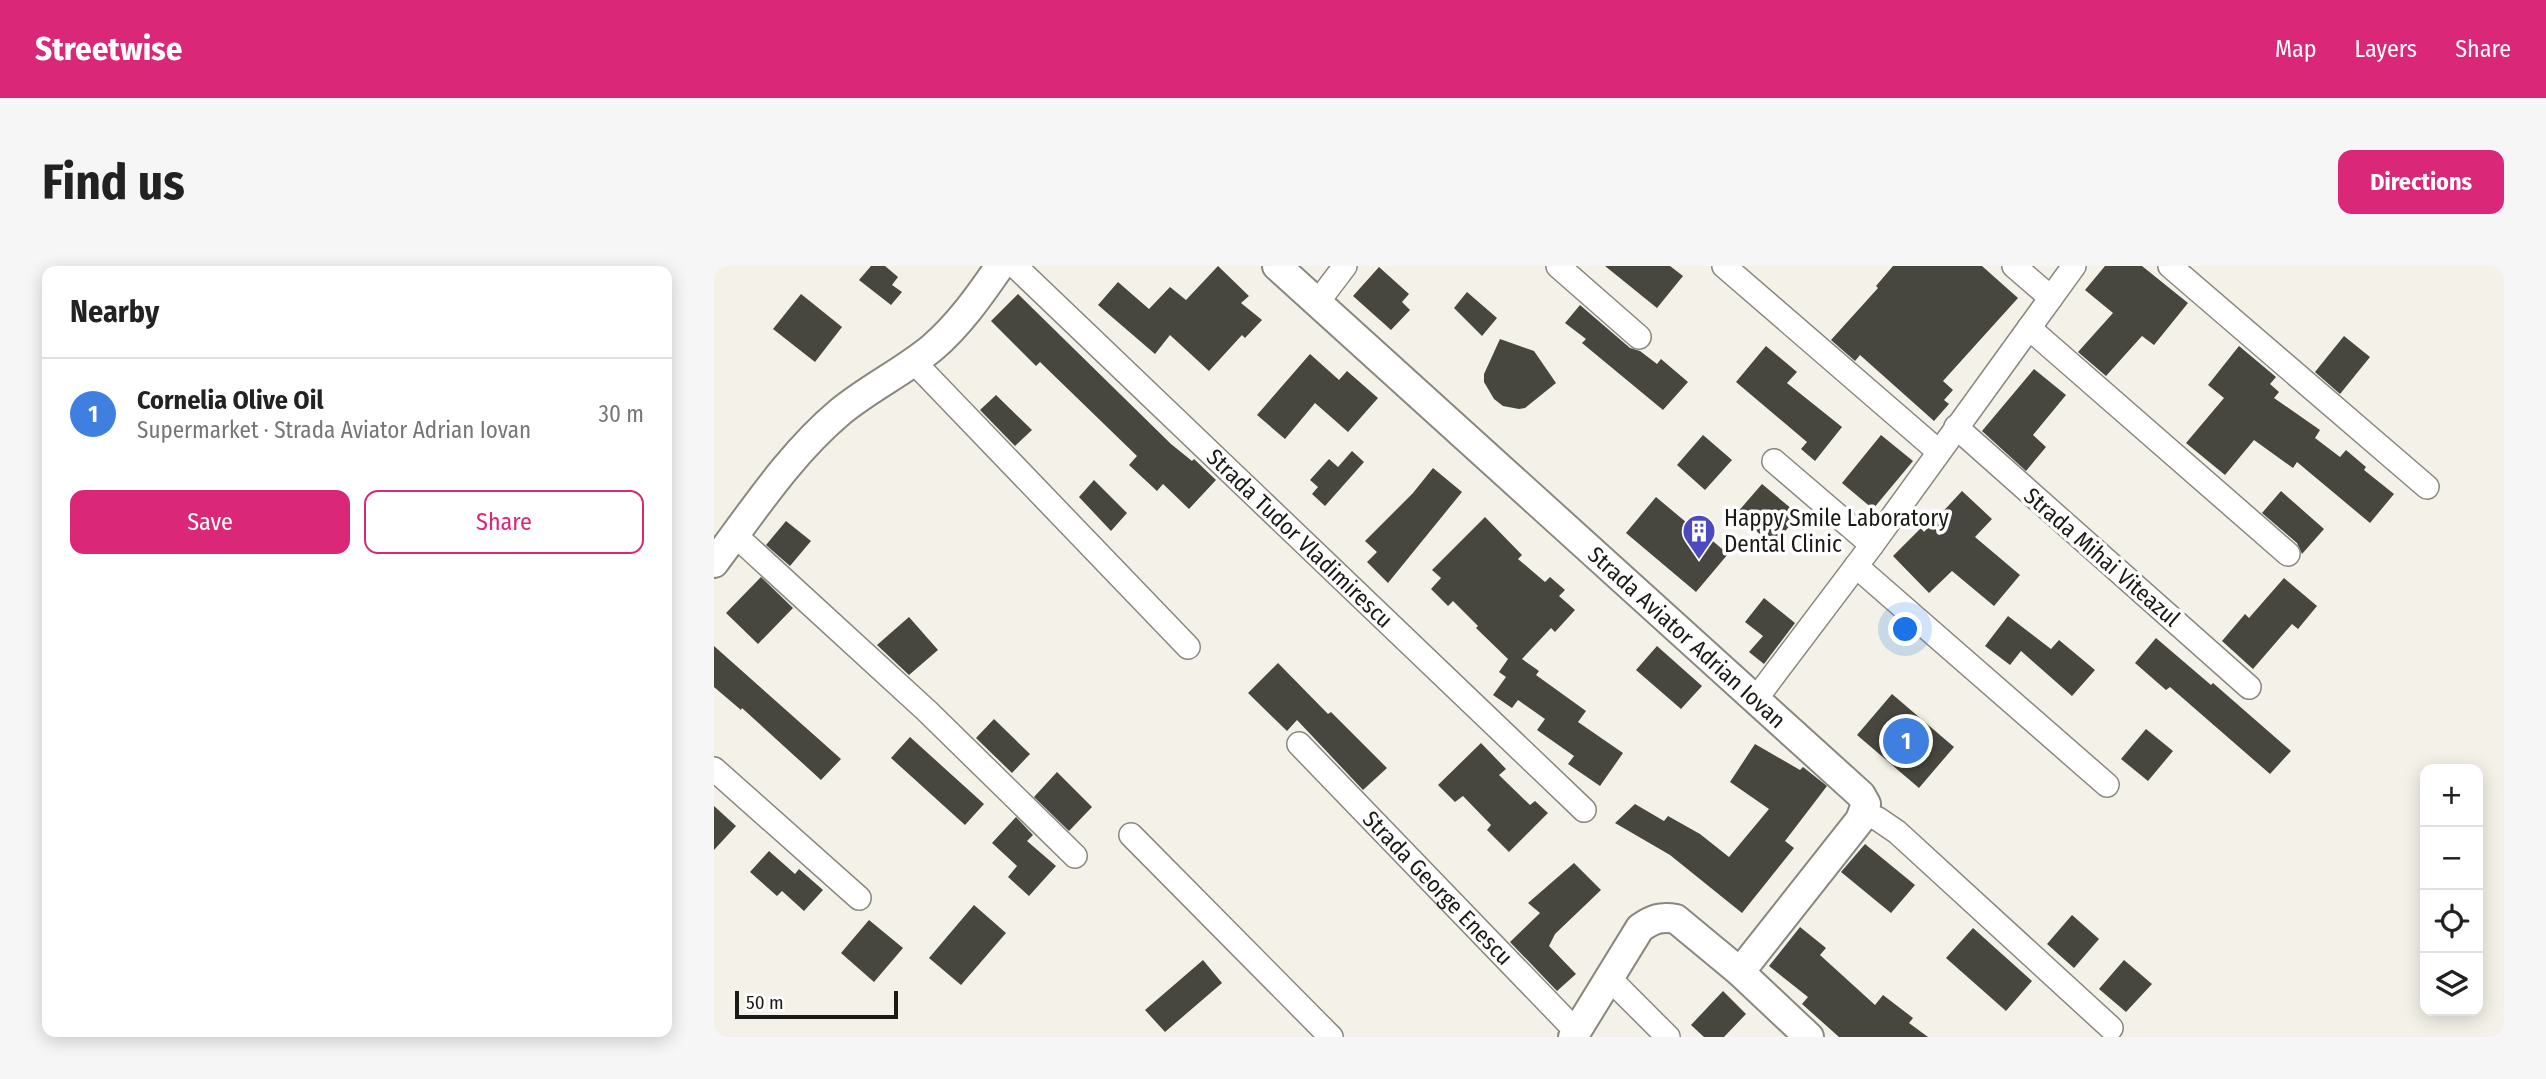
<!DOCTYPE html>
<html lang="en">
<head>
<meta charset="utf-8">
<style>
  body { margin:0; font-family:"Fira Sans Condensed",sans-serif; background:#f6f6f6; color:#222 }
  .controls { position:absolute; right:21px; bottom:21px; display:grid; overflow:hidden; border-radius:14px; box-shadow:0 4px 18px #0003 }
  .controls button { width:63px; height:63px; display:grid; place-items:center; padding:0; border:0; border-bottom:2px solid #e0e0e0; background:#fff; color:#222; font:35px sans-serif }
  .scale { position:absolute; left:21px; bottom:18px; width:163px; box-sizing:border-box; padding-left:7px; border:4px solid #1b1a17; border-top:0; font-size:19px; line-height:24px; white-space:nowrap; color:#1b1a17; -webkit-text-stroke:5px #fff; paint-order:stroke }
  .you { position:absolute; left:1192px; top:364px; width:24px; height:24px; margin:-18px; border:5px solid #fff; border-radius:50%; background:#1a73e8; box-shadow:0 0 0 10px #1a73e833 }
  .badge { display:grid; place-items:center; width:46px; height:46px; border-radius:50%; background:#db2777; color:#fff; font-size:23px; font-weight:700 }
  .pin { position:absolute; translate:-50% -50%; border:4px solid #fff; box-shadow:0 2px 7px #0006 }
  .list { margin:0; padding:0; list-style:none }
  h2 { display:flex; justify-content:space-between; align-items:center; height:91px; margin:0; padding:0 28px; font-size:30px }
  h2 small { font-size:23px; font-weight:400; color:#767676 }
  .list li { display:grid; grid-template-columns:46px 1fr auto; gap:21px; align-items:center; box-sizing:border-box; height:112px; padding:0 28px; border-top:2px solid #e0e0e0 }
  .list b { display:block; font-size:26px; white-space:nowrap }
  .list p { margin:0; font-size:23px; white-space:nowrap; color:#767676 }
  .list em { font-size:23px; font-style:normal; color:#767676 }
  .actions { display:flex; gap:14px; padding:21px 28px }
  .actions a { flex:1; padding:16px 0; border:2px solid #db2777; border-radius:14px; text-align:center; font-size:24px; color:#db2777 }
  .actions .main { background:#db2777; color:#fff }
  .icon { flex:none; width:38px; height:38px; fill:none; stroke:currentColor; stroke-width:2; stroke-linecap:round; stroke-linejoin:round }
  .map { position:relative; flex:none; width:1790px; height:771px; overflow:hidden; border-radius:14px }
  header { display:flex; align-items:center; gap:42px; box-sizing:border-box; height:98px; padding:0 35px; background:#db2777; color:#fff }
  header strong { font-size:33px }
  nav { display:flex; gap:38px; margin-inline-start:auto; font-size:24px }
  .intro { display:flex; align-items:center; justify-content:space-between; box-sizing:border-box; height:168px; padding:0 42px }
  h1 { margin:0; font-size:49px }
  .button { padding:18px 32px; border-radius:14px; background:#db2777; color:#fff; font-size:24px; font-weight:700 }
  main { display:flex; gap:42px; padding:0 42px }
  aside { flex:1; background:#fff; border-radius:14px; box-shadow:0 4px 18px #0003 }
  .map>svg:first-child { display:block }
</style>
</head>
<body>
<header>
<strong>Streetwise</strong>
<nav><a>Map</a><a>Layers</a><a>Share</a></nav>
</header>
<div class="intro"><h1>Find us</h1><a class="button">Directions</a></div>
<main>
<aside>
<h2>Nearby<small></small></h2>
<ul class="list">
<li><span class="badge" style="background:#3f7fe0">1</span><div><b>Cornelia Olive Oil</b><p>Supermarket · Strada Aviator Adrian Iovan</p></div><em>30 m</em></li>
</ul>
<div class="actions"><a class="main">Save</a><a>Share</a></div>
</aside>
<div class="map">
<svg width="1790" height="771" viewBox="0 0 1790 771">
  <rect width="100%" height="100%" fill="#f4f2e8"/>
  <g fill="#48473f">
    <polygon points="157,0 171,0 184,11 178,19 188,26 177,39 145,14"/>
    <polygon points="504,0 535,30 527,37 548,54 531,72 528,69 495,105 456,69 441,88 384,39 404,16 435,43 456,21 472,34"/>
    <polygon points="891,0 956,0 969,10 943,42"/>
    <polygon points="1179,0 1268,0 1304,32 1229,115 1239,124 1230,134 1235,138 1220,155 1146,89 1141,95 1117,74 1164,22 1162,20"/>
    <polygon points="1391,0 1428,0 1474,37 1440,79 1428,70 1392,110 1364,86 1399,47 1371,24"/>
    <polygon points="665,1 695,28 688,36 696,44 677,64 639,30"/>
    <polygon points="753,26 783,52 768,70 740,42"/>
    <polygon points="87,28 128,61 101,96 59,63"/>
    <polygon points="304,28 457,178 478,195 480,193 502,214 475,243 449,218 443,225 415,199 423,190 326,96 322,100 277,55"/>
    <polygon points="866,39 916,82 926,85 943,98 947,93 974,116 949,144 868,77 872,73 851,57"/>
    <polygon points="1630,70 1656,91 1626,128 1601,106"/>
    <polygon points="786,73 820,85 842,117 811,142 805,143 789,140 780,133 770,116 770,108"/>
    <polygon points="1052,80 1083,106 1073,117 1128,161 1101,195 1087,183 1093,176 1022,116"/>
    <polygon points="1525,80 1562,111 1556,118 1565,126 1560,132 1606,164 1601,172 1626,191 1632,184 1652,201 1650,204 1680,228 1656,257 1583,196 1579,202 1540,174 1511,209 1472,177 1510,132 1494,119"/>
    <polygon points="596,88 625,114 633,105 664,132 634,166 601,137 571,173 543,149"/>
    <polygon points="1320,103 1352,129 1319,169 1332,181 1312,205 1268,165"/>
    <polygon points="282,129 318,164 301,180 266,144"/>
    <polygon points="989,169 1018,194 991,224 963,199"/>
    <polygon points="1167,169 1199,195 1159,243 1128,217"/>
    <polygon points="638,185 650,196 611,240 598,228 604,221 596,214 615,193 624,201"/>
    <polygon points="719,202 748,226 674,317 653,296 663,286 651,275 699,227"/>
    <polygon points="380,214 413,247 397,265 365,231"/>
    <polygon points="1048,218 1085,249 1059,279 1022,248"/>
    <polygon points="1248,225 1278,253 1261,271 1306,309 1280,340 1238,305 1215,327 1179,290 1207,262 1210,266"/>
    <polygon points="1567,225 1610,263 1588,288 1583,277 1548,247"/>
    <polygon points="942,231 985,267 987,265 1014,288 982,326 912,267"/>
    <polygon points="771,251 808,289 804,293 831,316 836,311 851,324 845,330 861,344 841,366 837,362 808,393 825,405 822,409 872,445 864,456 909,487 886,520 854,498 860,490 823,464 831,453 804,434 798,442 779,429 792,411 785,406 794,393 762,362 764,360 739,335 734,340 717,323 727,312 718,304"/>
    <polygon points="72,255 97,275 76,300 52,279"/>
    <polygon points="47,311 79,342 44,378 12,347"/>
    <polygon points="1570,312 1603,340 1584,363 1578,358 1539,403 1508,375 1531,348 1535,352"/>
    <polygon points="1050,332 1081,357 1050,398 1035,386 1049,370 1031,356"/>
    <polygon points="1294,350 1337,383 1345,374 1381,404 1358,430 1307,385 1296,399 1271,380"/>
    <polygon points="195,351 224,384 195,409 163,379"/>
    <polygon points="1442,372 1497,419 1499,417 1577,485 1556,508 1456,421 1452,424 1421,397"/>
    <polygon points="0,380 127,493 107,514 28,442 27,444 0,421"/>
    <polygon points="943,380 988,420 967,443 922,404"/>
    <polygon points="564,397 614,448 617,446 673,502 649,524 583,454 573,465 534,427"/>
    <polygon points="1178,428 1240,481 1205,522 1143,469"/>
    <polygon points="280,453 316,488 298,507 262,472"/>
    <polygon points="1432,463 1459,485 1434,515 1407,493"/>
    <polygon points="196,471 270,538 251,559 177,492"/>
    <polygon points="767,477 792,503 785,509 816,539 821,535 834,547 795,586 773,564 777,559 749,530 741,536 724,519"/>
    <polygon points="1041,478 1086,504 1089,501 1113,520 1071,575 1080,582 1028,647 956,589 901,557 921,538 950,555 954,550 986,568 1015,591 1055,543 1016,516"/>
    <polygon points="343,506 378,541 355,565 320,531"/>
    <polygon points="0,540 22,560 0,584"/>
    <polygon points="302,551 319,569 313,575 342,600 315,630 294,611 303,600 278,577"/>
    <polygon points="1151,578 1201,619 1177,647 1127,606"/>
    <polygon points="55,585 81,608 85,603 109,624 90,645 68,625 63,630 36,606"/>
    <polygon points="860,597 887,624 841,668 835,680 862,708 843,725 796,676 826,647 814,637"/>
    <polygon points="260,639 292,667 247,719 215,692"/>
    <polygon points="1358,649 1385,673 1360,702 1333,678"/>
    <polygon points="155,654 189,682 160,716 127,687"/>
    <polygon points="1086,661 1112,682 1106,689 1161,739 1169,729 1199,752 1195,757 1214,771 1125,771 1088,738 1094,731 1055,700"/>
    <polygon points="1259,662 1318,715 1292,745 1232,692"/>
    <polygon points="489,694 508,717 451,766 431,744"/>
    <polygon points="1410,694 1438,718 1412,746 1385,723"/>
    <polygon points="1009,725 1032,748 1010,771 990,771 977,759"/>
  </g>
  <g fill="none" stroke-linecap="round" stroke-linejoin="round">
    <defs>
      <g id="minor">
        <path id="s1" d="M301 0 870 544"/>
        <polyline points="844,0 925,71"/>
        <polyline points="1010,0 1224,185"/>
        <polyline points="1300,0 1337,32"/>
        <polyline points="1456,0 1713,221"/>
        <polyline points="603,37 631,0"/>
        <polyline points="1315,62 1574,288"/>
        <polyline points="200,96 474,381"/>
        <polyline points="1242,161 1535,421"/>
        <polyline points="1060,195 1158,279"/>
        <polyline points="21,269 213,445 361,590"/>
        <polyline points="1142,300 1393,519"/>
        <polyline points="1041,434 1158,279 1360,0"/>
        <path id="s2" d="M585 478 862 765"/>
        <polyline points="0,503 145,632"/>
        <polyline points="1150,547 1164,553 1183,566 1397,762"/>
        <polyline points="417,569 617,771"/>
        <polyline points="895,712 954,771"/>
      </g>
      <g id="tertiary">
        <path id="s3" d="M563 0 1147 529 1152 538 1146 554 1026 706 1095 771"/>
        <path d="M0 297C39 245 76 188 126 146 155 122 189 106 218 82 245 59 266 29 286 0"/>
        <path d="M859 771 926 662C939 653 947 650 962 653L1026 706"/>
      </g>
    </defs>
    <use href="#minor" stroke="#89887f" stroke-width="26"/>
    <use href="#tertiary" stroke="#89887f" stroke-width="32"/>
    <use href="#minor" stroke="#fff" stroke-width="23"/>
    <use href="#tertiary" stroke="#fff" stroke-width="28"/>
  </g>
  <defs>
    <symbol id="building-pin" viewBox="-11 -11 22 30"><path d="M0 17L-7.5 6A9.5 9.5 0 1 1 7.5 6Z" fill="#4d4ac1" stroke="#fff"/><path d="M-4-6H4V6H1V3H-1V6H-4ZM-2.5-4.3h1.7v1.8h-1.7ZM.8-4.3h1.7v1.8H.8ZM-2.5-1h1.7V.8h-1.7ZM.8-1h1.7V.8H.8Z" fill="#fff"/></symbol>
  </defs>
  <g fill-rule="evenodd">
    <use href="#building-pin" x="966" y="246" width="38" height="52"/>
  </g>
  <g text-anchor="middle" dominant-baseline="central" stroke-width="7" stroke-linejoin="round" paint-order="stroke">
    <g font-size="23" fill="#1b1a17" stroke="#fff" text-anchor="start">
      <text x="1010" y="252">Happy Smile Laboratory<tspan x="1010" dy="26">Dental Clinic</tspan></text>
    </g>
    <g font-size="23" fill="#1b1a17" stroke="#fff">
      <text stroke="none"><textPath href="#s1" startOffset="394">Strada Tudor Vladimirescu</textPath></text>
      <text transform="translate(1388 291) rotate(41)">Strada Mihai Viteazul</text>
      <text stroke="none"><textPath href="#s3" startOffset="553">Strada Aviator Adrian Iovan</textPath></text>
      <text stroke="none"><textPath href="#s2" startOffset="200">Strada George Enescu</textPath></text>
    </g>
  </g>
</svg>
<div class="controls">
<button>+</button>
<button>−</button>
<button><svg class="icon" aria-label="locate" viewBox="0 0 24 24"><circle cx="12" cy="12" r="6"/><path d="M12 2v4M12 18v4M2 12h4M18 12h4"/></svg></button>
<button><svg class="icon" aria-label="layers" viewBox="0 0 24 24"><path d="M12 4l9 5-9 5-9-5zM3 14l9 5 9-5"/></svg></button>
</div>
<div class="scale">50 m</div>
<div class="you"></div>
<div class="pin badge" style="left:1192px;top:475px;background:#3f7fe0">1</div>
</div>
</main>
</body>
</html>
